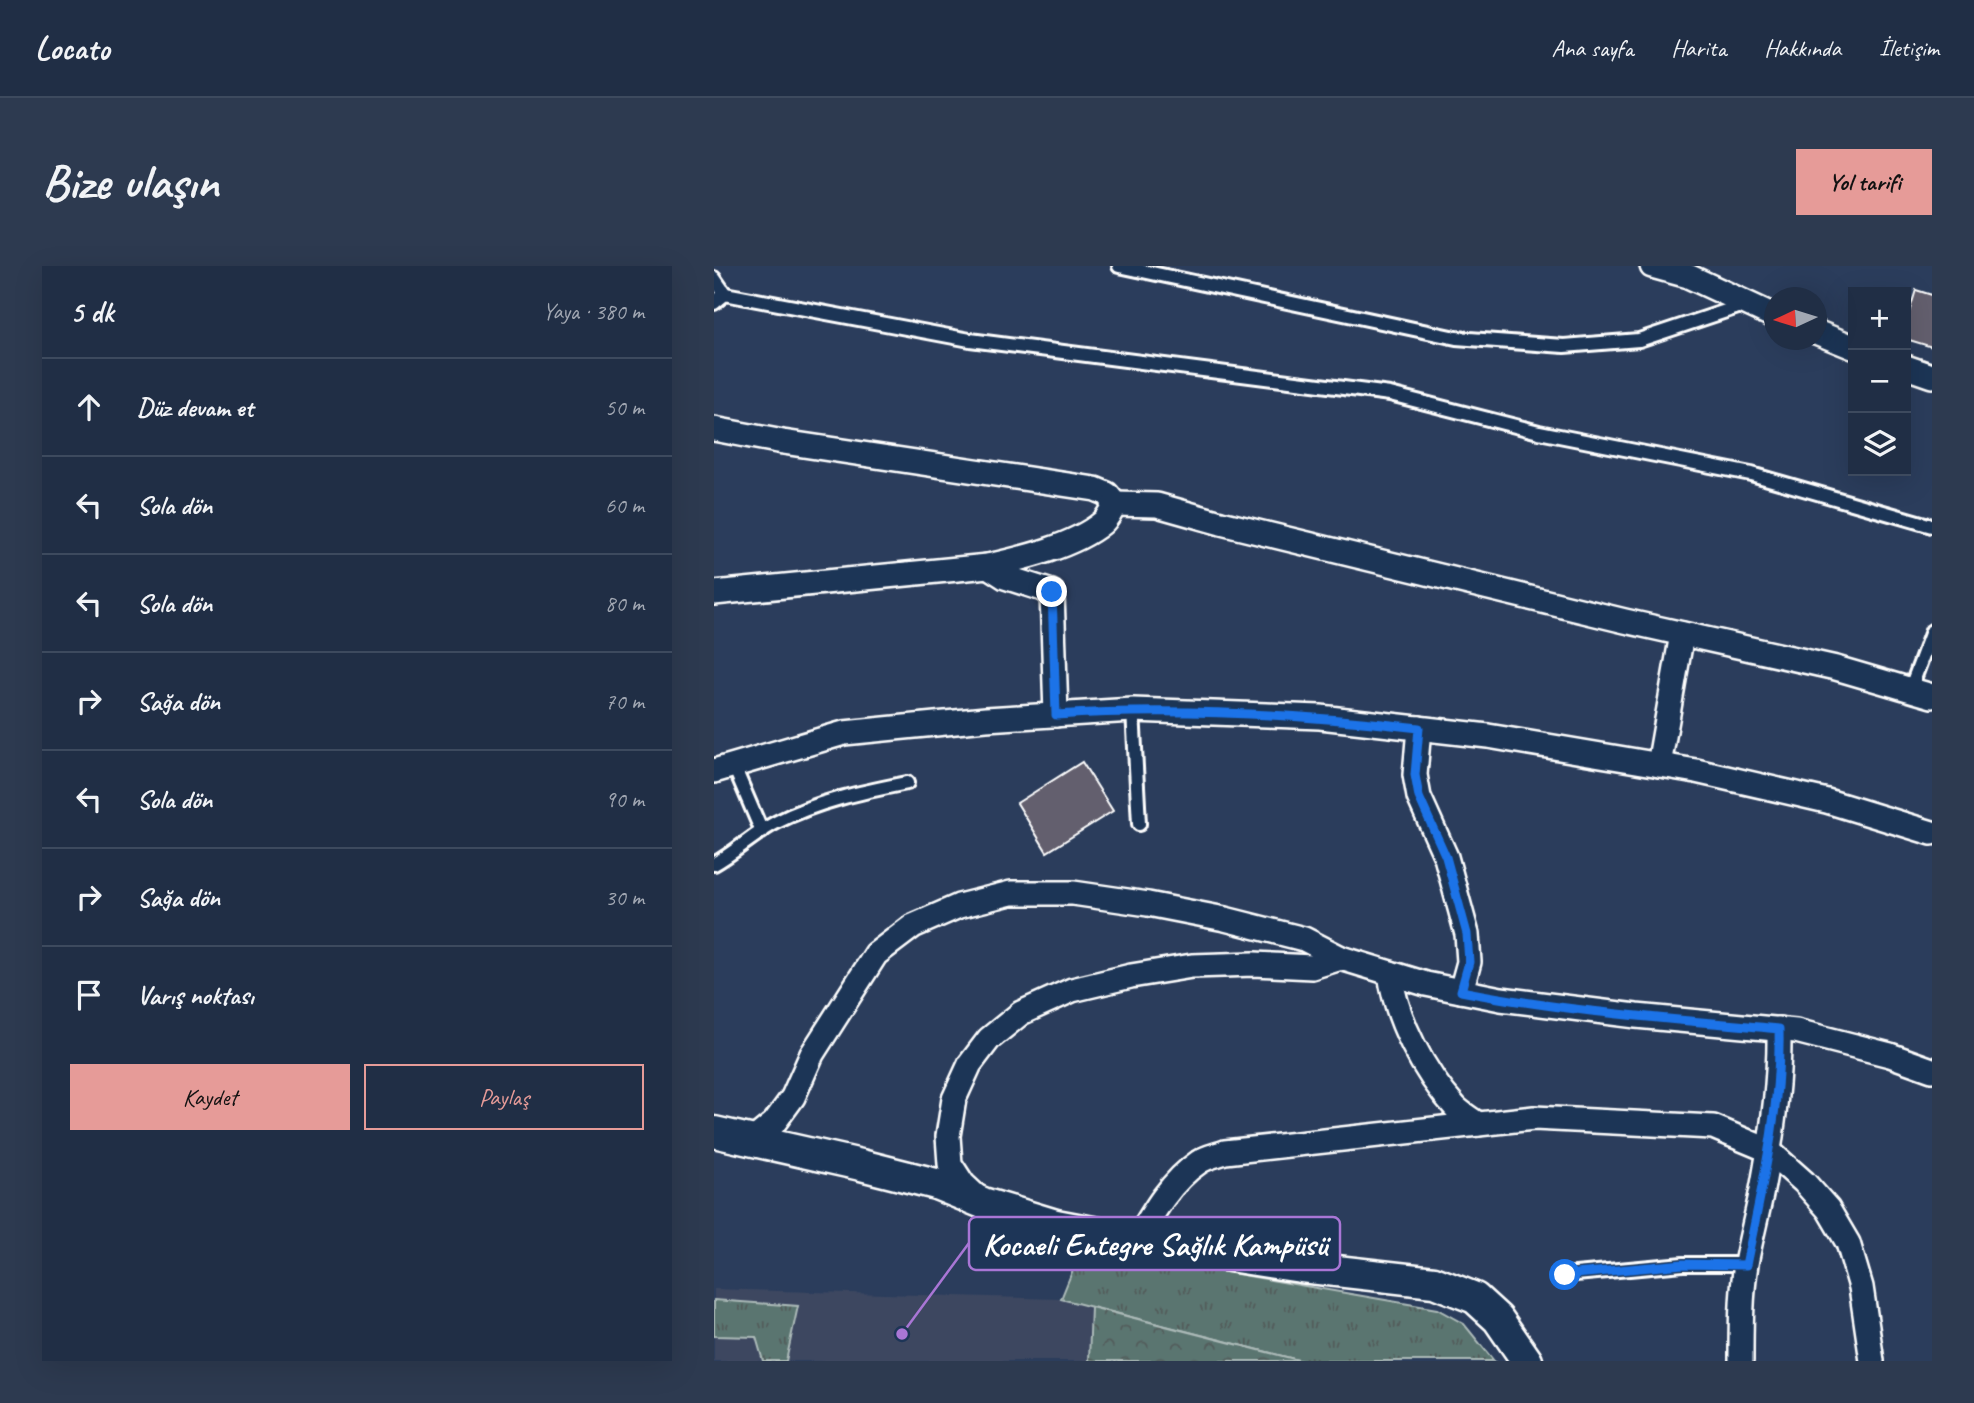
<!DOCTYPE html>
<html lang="tr">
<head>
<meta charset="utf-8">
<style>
  body { margin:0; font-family:Caveat,sans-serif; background:#2d3a50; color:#f1f3f6 }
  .controls { position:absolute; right:21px; top:21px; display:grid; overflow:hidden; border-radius:0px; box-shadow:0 7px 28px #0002 }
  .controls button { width:63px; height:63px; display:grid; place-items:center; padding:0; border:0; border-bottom:2px solid #3d4a5e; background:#202e45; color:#f1f3f6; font:35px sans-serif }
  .compass { position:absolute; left:1050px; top:21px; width:63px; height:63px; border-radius:50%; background:#202e45; box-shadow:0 7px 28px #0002; rotate:266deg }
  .stop { position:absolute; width:21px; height:21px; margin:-16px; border:5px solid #1a73e8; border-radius:50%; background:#fff }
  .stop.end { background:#1a73e8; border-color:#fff; box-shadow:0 2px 7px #0008 }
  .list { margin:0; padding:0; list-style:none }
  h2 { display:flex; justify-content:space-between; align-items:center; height:91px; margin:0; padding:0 28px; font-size:30px }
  h2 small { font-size:23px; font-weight:400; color:#a2a8b3 }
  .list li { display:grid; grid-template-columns:46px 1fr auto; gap:21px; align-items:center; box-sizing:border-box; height:98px; padding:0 28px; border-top:2px solid #3d4a5e }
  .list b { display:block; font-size:26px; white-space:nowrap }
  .list em { font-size:23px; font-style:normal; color:#a2a8b3 }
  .actions { display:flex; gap:14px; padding:21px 28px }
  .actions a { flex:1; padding:16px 0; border:2px solid #e69b98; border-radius:0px; text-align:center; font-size:24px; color:#e69b98 }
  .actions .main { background:#e69b98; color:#111 }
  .icon { flex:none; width:38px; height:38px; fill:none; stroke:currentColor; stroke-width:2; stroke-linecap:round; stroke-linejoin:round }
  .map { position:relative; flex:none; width:1218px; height:1095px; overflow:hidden; border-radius:0px }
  header { display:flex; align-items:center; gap:42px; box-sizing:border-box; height:98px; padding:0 35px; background:#202e45; border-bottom:2px solid #3d4a5e }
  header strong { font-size:33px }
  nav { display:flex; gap:38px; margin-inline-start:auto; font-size:24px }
  .intro { display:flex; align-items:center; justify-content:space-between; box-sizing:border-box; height:168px; padding:0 42px }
  h1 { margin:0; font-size:49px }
  .button { padding:18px 32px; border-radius:0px; background:#e69b98; color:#111; font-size:24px; font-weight:700 }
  main { display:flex; gap:42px; padding:0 42px }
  aside { flex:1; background:#202e45; border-radius:0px; box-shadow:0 7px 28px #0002 }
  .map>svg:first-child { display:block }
</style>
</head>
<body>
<header>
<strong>Locato</strong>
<nav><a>Ana sayfa</a><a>Harita</a><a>Hakkında</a><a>İletişim</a></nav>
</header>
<div class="intro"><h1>Bize ulaşın</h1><a class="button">Yol tarifi</a></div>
<main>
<aside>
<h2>5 dk<small>Yaya · 380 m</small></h2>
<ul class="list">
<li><svg class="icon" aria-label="ahead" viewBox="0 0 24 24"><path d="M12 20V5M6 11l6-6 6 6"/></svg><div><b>Düz devam et</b></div><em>50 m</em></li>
<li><svg class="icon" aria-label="left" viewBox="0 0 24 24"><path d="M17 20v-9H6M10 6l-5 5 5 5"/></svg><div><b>Sola dön</b></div><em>60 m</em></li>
<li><svg class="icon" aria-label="left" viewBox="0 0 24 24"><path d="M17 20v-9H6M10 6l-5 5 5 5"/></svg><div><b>Sola dön</b></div><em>80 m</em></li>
<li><svg class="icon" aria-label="right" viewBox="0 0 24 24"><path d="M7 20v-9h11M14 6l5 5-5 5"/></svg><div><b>Sağa dön</b></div><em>70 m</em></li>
<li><svg class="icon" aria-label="left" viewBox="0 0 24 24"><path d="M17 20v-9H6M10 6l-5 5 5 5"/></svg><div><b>Sola dön</b></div><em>90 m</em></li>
<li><svg class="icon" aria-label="right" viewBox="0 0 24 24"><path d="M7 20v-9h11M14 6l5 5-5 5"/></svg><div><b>Sağa dön</b></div><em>30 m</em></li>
<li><svg class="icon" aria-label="arrive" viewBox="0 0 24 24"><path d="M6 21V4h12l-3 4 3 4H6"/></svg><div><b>Varış noktası</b></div></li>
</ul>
<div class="actions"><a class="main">Kaydet</a><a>Paylaş</a></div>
</aside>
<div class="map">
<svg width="1218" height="1095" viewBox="0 0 1218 1095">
  <defs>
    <pattern id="grass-tufts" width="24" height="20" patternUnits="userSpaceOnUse" patternTransform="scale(1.75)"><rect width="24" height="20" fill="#5a7470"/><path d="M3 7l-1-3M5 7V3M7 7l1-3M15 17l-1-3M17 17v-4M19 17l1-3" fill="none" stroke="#525c5a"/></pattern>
    <pattern id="forest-crowns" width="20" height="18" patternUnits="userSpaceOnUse" patternTransform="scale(1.75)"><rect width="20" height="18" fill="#5a7470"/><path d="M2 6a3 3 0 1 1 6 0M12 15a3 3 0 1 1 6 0" fill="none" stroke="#525c5a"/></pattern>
  </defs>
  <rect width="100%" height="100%" fill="#2b3d5c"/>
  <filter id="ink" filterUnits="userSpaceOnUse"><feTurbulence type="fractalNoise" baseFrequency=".0143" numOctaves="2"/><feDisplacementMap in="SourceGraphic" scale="14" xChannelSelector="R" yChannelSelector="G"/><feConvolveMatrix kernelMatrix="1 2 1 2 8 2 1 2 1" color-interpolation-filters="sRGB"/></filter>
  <g filter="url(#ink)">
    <polygon fill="#3c4761" points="0,1023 347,1033 377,1041 375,1095 0,1095"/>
    <g fill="url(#grass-tufts)" stroke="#acbab8" stroke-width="2">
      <polygon points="368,981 723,1043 750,1058 780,1095 588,1095 347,1033"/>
      <polygon points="0,1034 84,1040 72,1095 49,1095 42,1071 0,1070"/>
    </g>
    <polygon fill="url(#forest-crowns)" stroke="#acbab8" stroke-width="2" points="377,1041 588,1095 375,1095"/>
    <g fill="#635f6e" stroke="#fff" stroke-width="2">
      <polygon points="1202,24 1218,29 1218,81 1192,73 1192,56"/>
      <polygon points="368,496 399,545 333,586 303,537"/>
    </g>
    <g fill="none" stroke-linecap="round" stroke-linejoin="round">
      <defs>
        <g id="service">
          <polyline points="405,0 742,72 850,80 925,74 1033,38"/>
          <polyline points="0,12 11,28"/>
          <polyline points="0,37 11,28 256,74 676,128 825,166 1037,208 1218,260"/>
          <polyline points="1196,424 1218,365"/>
          <polyline points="419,444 425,558"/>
          <polyline points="19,498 48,566"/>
          <path d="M0 598C22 586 41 567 63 556 104 535 148 526 193 517"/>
          <polyline points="851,1009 969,998 1032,998"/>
        </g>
        <g id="minor">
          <polyline points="938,0 974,10 1060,50"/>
          <polyline points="1102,66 1139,81"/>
          <polyline points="1192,101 1218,110"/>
          <polyline points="0,163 69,176 381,223 393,228 401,238"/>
          <polyline points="401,238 443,239 507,257 911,355 1122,402 1218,430"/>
          <polyline points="274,300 291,311 338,326 342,449"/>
          <path d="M0 327 274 300C310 292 360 280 388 257 394 252 397 244 401 238"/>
          <polyline points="705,462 701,509 705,531 732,591 753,668 755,696 747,725"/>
          <polyline points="945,499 968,368"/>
          <polyline points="0,505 130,467 272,453 419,444 606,451 774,470 982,505 1113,535 1218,567"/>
          <path d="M676 707C682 754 710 807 742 842 748 848 757 853 764 858"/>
          <polyline points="39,874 60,857 79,831 98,788 162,688 199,660 245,640 297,627 359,627 434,638 511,653 590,673 627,692 712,718 787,733 922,750 1082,765 1176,789 1218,804"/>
          <polyline points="264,932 249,918 236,898 234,870 240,833 256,798 275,773 307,747 358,724 417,710 478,700 540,698 598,701 627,692"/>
          <path d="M423 974C439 946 457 915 485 896 492 891 503 889 511 886L820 852 999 861 1054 884 1090 916 1114 943 1134 977 1147 1021 1158 1095"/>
          <path d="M1027 1095C1027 1063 1027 1030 1032 998 1037 970 1045 942 1050 913 1059 864 1066 814 1065 763"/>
        </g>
        <polyline id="tertiary" points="0,866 147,899 222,918 269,937 342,959 458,981 587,1001 720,1016 761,1032 784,1053 813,1095"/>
      </defs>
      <use href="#service" stroke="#fff" stroke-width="18"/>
      <use href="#minor" stroke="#fff" stroke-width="28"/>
      <use href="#tertiary" stroke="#fff" stroke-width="35"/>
      <use href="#service" stroke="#1d3557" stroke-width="12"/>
      <use href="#minor" stroke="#1d3557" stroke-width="23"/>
      <use href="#tertiary" stroke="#1d3557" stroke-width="30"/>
    </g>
  </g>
  <g fill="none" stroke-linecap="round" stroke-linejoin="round" filter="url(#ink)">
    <path stroke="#1a73e8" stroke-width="9" d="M338 326 342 449C463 441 584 448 705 462L701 509 705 531 732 591 753 668 755 696 747 725C852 746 959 753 1065 763 1067 843 1048 921 1032 999L969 998 851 1009"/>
  </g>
  <path fill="none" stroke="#a976d5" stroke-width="2.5" d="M188 1068L255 977"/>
  <circle fill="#a976d5" stroke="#1d3557" stroke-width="2.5" cx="188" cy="1068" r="7"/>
  <rect fill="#1d3557" stroke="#a976d5" stroke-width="2.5" x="255" y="951" width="371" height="53" rx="7"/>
  <g font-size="32" text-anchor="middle" font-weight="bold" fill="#fff">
    <text x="441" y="989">Kocaeli Entegre Sağlık Kampüsü</text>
  </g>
</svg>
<div class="controls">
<button>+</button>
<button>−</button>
<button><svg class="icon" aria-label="layers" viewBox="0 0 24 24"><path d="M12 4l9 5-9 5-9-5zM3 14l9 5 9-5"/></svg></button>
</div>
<svg class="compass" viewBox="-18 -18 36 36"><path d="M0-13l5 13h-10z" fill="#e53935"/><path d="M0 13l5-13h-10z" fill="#a2a8b3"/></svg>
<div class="stop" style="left:851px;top:1009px"></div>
<div class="stop end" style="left:338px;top:326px"></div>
</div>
</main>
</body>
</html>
